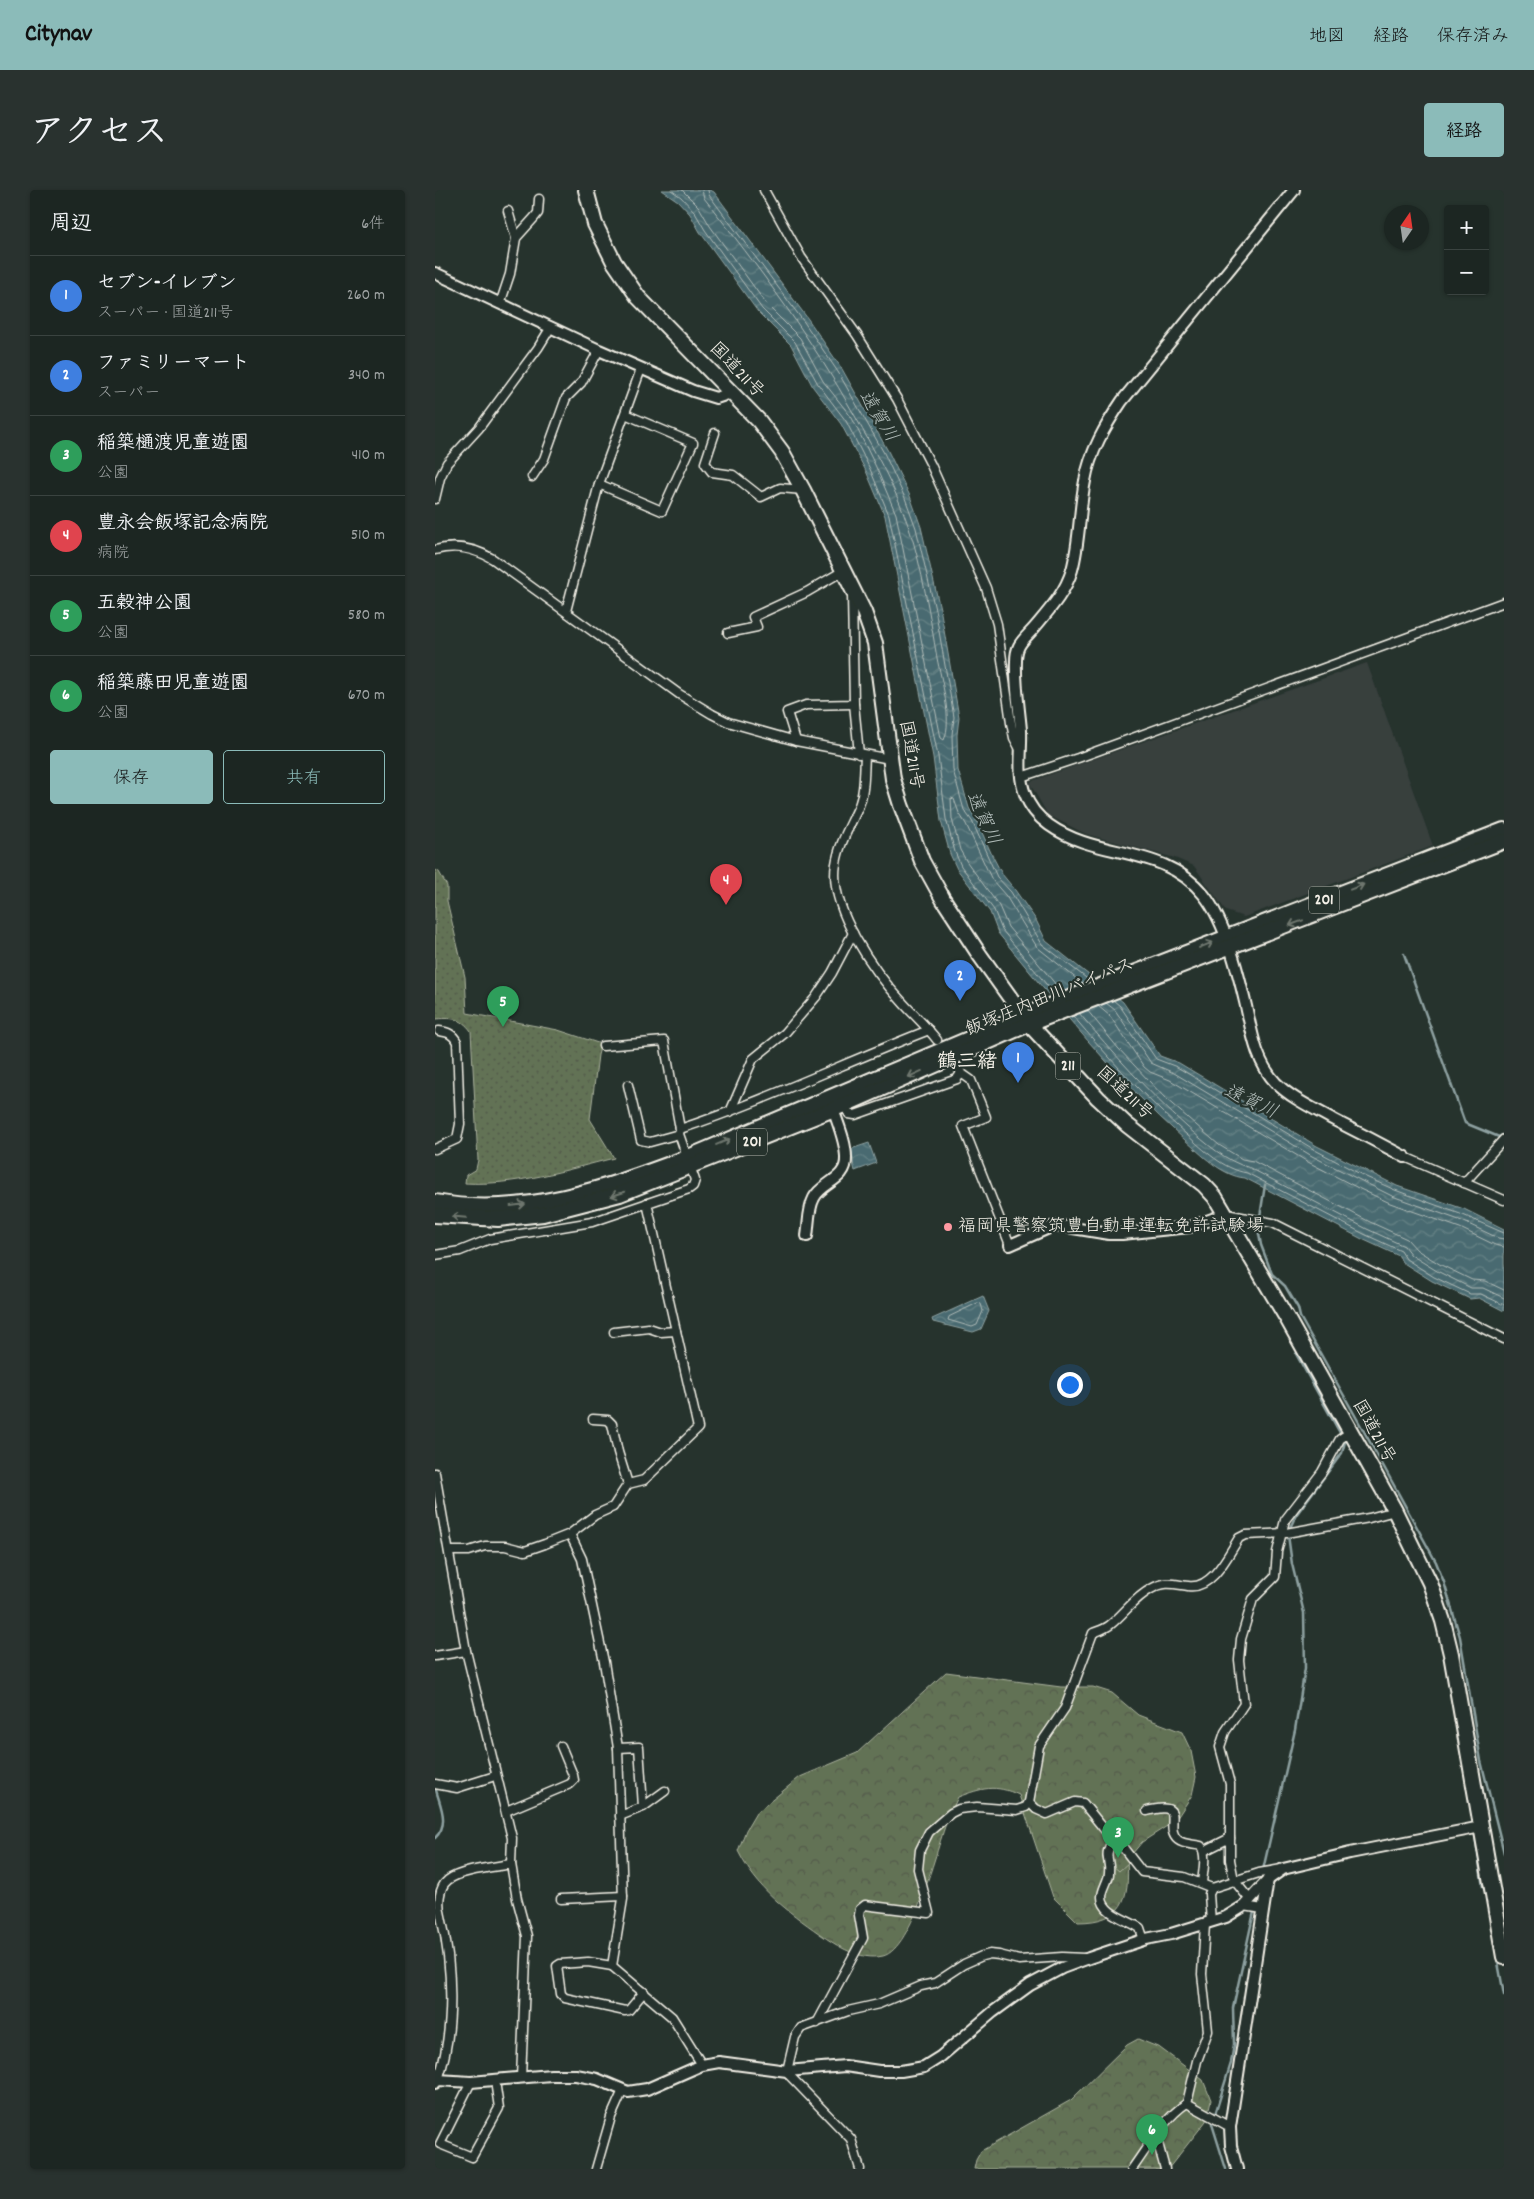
<!DOCTYPE html>
<html lang="ja">
<head>
<meta charset="utf-8">
<style>
  body { margin:0; font-family:Dekko,"Klee One",sans-serif; background:#29322f; color:#f1f3f6 }
  .controls { position:absolute; right:15px; top:15px; display:grid; overflow:hidden; border-radius:5px; box-shadow:0 1px 4px #0004 }
  .controls button { width:45px; height:45px; display:grid; place-items:center; padding:0; border:0; border-bottom:1px solid #3a4340; background:#1c2622; color:#f1f3f6; font:25px sans-serif }
  .compass { position:absolute; left:949px; top:15px; width:45px; height:45px; border-radius:50%; background:#1c2622; box-shadow:0 1px 4px #0004; rotate:13deg }
  .you { position:absolute; left:634px; top:1194px; width:18px; height:18px; margin:-12px; border:4px solid #fff; border-radius:50%; background:#1a73e8; box-shadow:0 0 0 8px #1a73e833 }
  .badge { display:grid; place-items:center; width:32px; height:32px; border-radius:50%; background:#8bbbb9; color:#fff; font-size:16px; font-weight:700 }
  .pin { position:absolute; translate:-50% -41px; filter:drop-shadow(0 1px 2px #0008) }
  .pin::after { content:''; position:absolute; top:26px; width:18px; height:15px; background:inherit; clip-path:polygon(0 0,100% 0,50% 100%) }
  .list { margin:0; padding:0; list-style:none }
  h2 { display:flex; justify-content:space-between; align-items:center; height:65px; margin:0; padding:0 20px; font-size:21px }
  h2 small { font-size:16px; font-weight:400; color:#a0a5a5 }
  .list li { display:grid; grid-template-columns:32px 1fr auto; gap:15px; align-items:center; box-sizing:border-box; height:80px; padding:0 20px; border-top:1px solid #3a4340 }
  .list b { display:block; font-size:19px; white-space:nowrap }
  .list p { margin:0; font-size:16px; white-space:nowrap; color:#a0a5a5 }
  .list em { font-size:16px; font-style:normal; color:#a0a5a5 }
  .actions { display:flex; gap:10px; padding:15px 20px }
  .actions a { flex:1; padding:11px 0; border:1px solid #8bbbb9; border-radius:5px; text-align:center; font-size:18px; color:#8bbbb9 }
  .actions .main { background:#8bbbb9; color:#111 }
  .map { position:relative; flex:none; width:1069px; height:1979px; overflow:hidden; border-radius:5px }
  header { display:flex; align-items:center; gap:30px; box-sizing:border-box; height:70px; padding:0 25px; background:#8bbbb9; color:#111 }
  header strong { font-size:24px }
  nav { display:flex; gap:28px; margin-inline-start:auto; font-size:18px }
  .intro { display:flex; align-items:center; justify-content:space-between; box-sizing:border-box; height:120px; padding:0 30px }
  h1 { margin:0; font-size:35px }
  .button { padding:12px 22px; border-radius:5px; background:#8bbbb9; color:#111; font-size:18px; font-weight:700 }
  main { display:flex; gap:30px; padding:0 30px }
  aside { flex:1; background:#1c2622; border-radius:5px; box-shadow:0 1px 4px #0004 }
  .map>svg:first-child { display:block }
</style>
</head>
<body>
<header>
<strong>Citynav</strong>
<nav><a>地図</a><a>経路</a><a>保存済み</a></nav>
</header>
<div class="intro"><h1>アクセス</h1><a class="button">経路</a></div>
<main>
<aside>
<h2>周辺<small>6件</small></h2>
<ul class="list">
<li><span class="badge" style="background:#3f7fe0">1</span><div><b>セブン-イレブン</b><p>スーパー · 国道211号</p></div><em>260 m</em></li>
<li><span class="badge" style="background:#3f7fe0">2</span><div><b>ファミリーマート</b><p>スーパー</p></div><em>340 m</em></li>
<li><span class="badge" style="background:#2e9e5b">3</span><div><b>稲築樋渡児童遊園</b><p>公園</p></div><em>410 m</em></li>
<li><span class="badge" style="background:#e0444e">4</span><div><b>豊永会飯塚記念病院</b><p>病院</p></div><em>510 m</em></li>
<li><span class="badge" style="background:#2e9e5b">5</span><div><b>五穀神公園</b><p>公園</p></div><em>580 m</em></li>
<li><span class="badge" style="background:#2e9e5b">6</span><div><b>稲築藤田児童遊園</b><p>公園</p></div><em>670 m</em></li>
</ul>
<div class="actions"><a class="main">保存</a><a>共有</a></div>
</aside>
<div class="map">
<svg width="1069" height="1979" viewBox="0 0 1069 1979">
  <defs>
    <pattern id="forest-crowns" width="20" height="18" patternUnits="userSpaceOnUse" patternTransform="scale(1.25)"><rect width="20" height="18" fill="#627254"/><path d="M2 6a3 3 0 1 1 6 0M12 15a3 3 0 1 1 6 0" fill="none" stroke="#545b4c"/></pattern>
    <pattern id="park-dots" width="8" height="8" patternUnits="userSpaceOnUse" patternTransform="scale(1.25)"><rect width="8" height="8" fill="#627254"/><path d="M2 2h.1M6 6h.1" fill="none" stroke="#545b4c" stroke-width="1.8" stroke-linecap="round"/></pattern>
    <pattern id="water-waves" width="16" height="10" patternUnits="userSpaceOnUse" patternTransform="scale(1.25)"><rect width="16" height="10" fill="#4a6b71"/><path d="M0 5q4-4 8 0t8 0" fill="none" stroke="#658185"/></pattern>
  </defs>
  <rect width="100%" height="100%" fill="#26332d"/>
  <filter id="ink" filterUnits="userSpaceOnUse"><feTurbulence type="fractalNoise" baseFrequency=".02" numOctaves="2"/><feDisplacementMap in="SourceGraphic" scale="10" xChannelSelector="R" yChannelSelector="G"/><feConvolveMatrix kernelMatrix="1 2 1 2 8 2 1 2 1" color-interpolation-filters="sRGB"/></filter>
  <g filter="url(#ink)">
    <polygon fill="#383f3e" points="932,473 998,656 809,727 791,721 759,676 740,668 651,644 613,625 594,592"/>
    <g fill="url(#forest-crowns)" stroke="#abb29e">
      <path d="M511 1482 626 1497H658L677 1503 703 1525 747 1542 756 1561 761 1587 757 1605 740 1631 707 1652 692 1670C695 1709 688 1732 643 1732L618 1707 584 1605C560 1594 547 1598 523 1607 520 1614 516 1621 513 1628 502 1656 478 1759 448 1766 425 1771 402 1756 385 1744 351 1720 322 1699 303 1661L311 1640 321 1623 365 1587 422 1563Z"/>
      <polygon points="703,1849 725,1858 768,1890 776,1910 771,1931 733,1979 539,1979 541,1970 546,1961 636,1910 692,1855"/>
    </g>
    <g fill="url(#park-dots)" stroke="#abb29e">
      <path d="M0 680 4 682 12 696V711L30 787 32 823 123 840 166 854 163 865 155 929 179 968C131 980 80 996 30 993L31 985 41 979 43 970 36 841C26 827 16 828 0 829Z"/>
      <polygon points="680,1656 694,1672 684,1681 678,1676 674,1661"/>
      <polygon points="720,1952 728,1979 701,1979"/>
    </g>
    <g fill="url(#water-waves)" stroke="#8ea1a1">
      <path d="M227 0H275L279 2 373 129 407 179 453 261 475 306 486 337 506 423 524 527 522 545 523 580 534 618 541 629 557 665 567 684 580 700 601 730 611 751 688 812 725 866 744 873 882 956 962 996 1029 1019 1069 1039V1121L1044 1108 1035 1109 997 1091 967 1072 964 1066 927 1049 810 988C787 986 766 964 750 950 680 888 622 815 563 743L555 722 522 679 515 664 506 631 498 567 450 326 431 281 406 234 378 197 356 155 323 122 265 42 255 24 243 11Z"/>
      <path d="M434 953 441 973 420 981C417 973 419 967 416 959Z"/>
      <polygon points="548,1106 554,1121 546,1139 538,1142 498,1132 497,1129"/>
    </g>
    <g fill="none" stroke-linecap="round" stroke-linejoin="round">
      <g stroke="#b0bbb8" stroke-width="1">
        <polyline points="236,0 246,7 259,21 270,40 327,119 360,152 383,194 411,231 435,279 454,325 503,566 511,629 520,662 526,676 559,720 567,740 620,805"/>
        <path d="M247 0 264 17 275 36 332 115 365 148 388 191 417 228 441 277 461 324 506 548 509 550C518 530 506 489 502 468 495 427 487 377 474 338 461 298 440 262 420 226 377 149 324 77 269 8L267 0"/>
        <polyline points="273,0 274,5 369,132 403,182 449,263 470,308 481,338 501,424 519,527 517,545 518,580 529,620 537,631 562,687 576,702 607,754 655,791"/>
        <polyline points="627,802 573,737 564,716 532,672 525,660 517,629 516,608 519,609 524,623 531,634 557,690 571,706 602,757 648,794"/>
        <polyline points="678,810 685,816 721,869 742,877 880,960 931,987 960,1000 1028,1025 1069,1043"/>
        <polyline points="671,813 680,820 716,873 739,883 877,966 957,1006 1027,1031 1063,1048 1069,1049"/>
        <polyline points="663,816 675,826 709,877 715,882 735,890 873,972 925,999 955,1013 1025,1038 1060,1055 1069,1057"/>
        <polyline points="652,820 683,858 730,908 784,955 807,969 818,971 935,1032 972,1049 982,1060 1006,1075 1037,1090 1050,1091 1069,1100"/>
        <path d="M644 823C678 863 713 902 752 937 772 954 790 971 815 978L932 1039 969 1056 976 1065 1002 1081 1036 1098H1048L1069 1108"/>
        <path d="M638 826C674 868 710 908 752 945 769 960 788 979 812 983L929 1044 966 1061 971 1069 999 1087 1035 1104H1046L1069 1115"/>
        <polygon points="543,1113 546,1114 548,1121 542,1135 537,1137 513,1130 514,1127"/>
      </g>
      <g stroke="#8ea1a1" stroke-width="2.5">
        <polyline points="969,764 1030,933 1064,947 1067,945"/>
        <polyline points="830,995 823,1039 826,1055 837,1084 850,1096 863,1118 865,1127 950,1279 1001,1372 1009,1392 1025,1447 1046,1571 1069,1663"/>
        <polyline points="854,1340 861,1325 907,1263 910,1252 861,1164 864,1161"/>
        <polyline points="1040,1646 1048,1697 1052,1705"/>
        <path d="M0 1648C16 1633 4 1614 0 1596"/>
        <polyline points="825,1693 860,1540 870,1478 869,1423 857,1374 853,1345"/>
        <polyline points="1062,1767 1069,1805"/>
        <polyline points="791,1979 777,1934 796,1873 799,1854 798,1818 822,1708"/>
      </g>
      <defs>
        <g id="minor">
          <polyline points="329,0 366,67 422,145 462,209 496,275 551,398 562,434 576,533 579,548 586,561"/>
          <polyline points="73,21 81,48"/>
          <polyline points="65,114 75,84 81,48 99,28 103,23 104,9"/>
          <polyline points="280,243 270,273 277,282 298,285 326,307 345,298 368,300"/>
          <polyline points="97,287 109,269 131,208 146,193 164,160"/>
          <polyline points="164,294 227,321 258,253 190,224"/>
          <polyline points="0,309 5,288 12,273 44,238 103,158 116,137"/>
          <path d="M0 360C21 354 39 358 58 369L244 504 277 524 293 532 361 551 455 569"/>
          <polyline points="131,421 164,294 206,179"/>
          <polyline points="293,443 322,437 318,427 372,402 408,381"/>
          <polyline points="419,514 424,564"/>
          <polyline points="361,551 352,522 371,515 419,514 417,405"/>
          <path d="M430 565C429 582 430 602 423 618 415 636 404 654 401 674 393 718 440 783 469 814 480 826 492 837 502 850"/>
          <polyline points="586,587 643,568 1069,412"/>
          <polyline points="524,879 526,883 536,890 551,927 528,936 575,1055"/>
          <polyline points="193,895 206,950 215,952 244,944"/>
          <polyline points="409,915 414,924 420,925 522,889 526,883"/>
          <polyline points="295,922 318,869 350,843 381,807 397,783 418,743"/>
          <path d="M245 939C330 911 411 872 494 840"/>
          <path d="M0 959 22 949 25 934 22 852C18 844 13 842 4 841"/>
          <polyline points="970,967 1069,1010"/>
          <polyline points="1029,993 1069,949"/>
          <polyline points="791,1024 838,1033 1069,1149"/>
          <polyline points="0,1065 25,1061 55,1049 157,1032 254,999 258,996 260,990 244,944 245,939 229,851 168,856"/>
          <polyline points="179,1142 214,1138 226,1142 241,1141"/>
          <polyline points="158,1229 173,1230 177,1234 183,1262 193,1294"/>
          <polyline points="0,1283 31,1461 77,1648 76,1674 82,1709 92,1746 86,1888"/>
          <polyline points="135,1344 147,1369 169,1472 183,1558 188,1709 177,1776 237,1827 267,1875"/>
          <polyline points="14,1361 34,1361 50,1356 70,1356 90,1361 110,1354 135,1344 160,1325 178,1317 193,1294 209,1290 263,1238 212,1013"/>
          <polyline points="0,1466 31,1461"/>
          <polyline points="183,1558 204,1557 208,1617"/>
          <polyline points="0,1594 22,1598 60,1586"/>
          <polyline points="594,1612 601,1619 612,1624 640,1612 648,1613 678,1650 686,1655 707,1682 749,1687 777,1698 824,1683 847,1679"/>
          <polyline points="71,1621 135,1594 139,1590 138,1585 126,1556"/>
          <path d="M712 1621C755 1610 727 1637 743 1650 749 1655 759 1654 766 1656 772 1666 768 1681 767 1693"/>
          <polyline points="185,1626 208,1617 230,1601"/>
          <path d="M678 1650C667 1669 676 1667 674 1684 673 1692 667 1699 667 1707 667 1724 694 1730 705 1738L709 1750"/>
          <polyline points="769,1661 795,1648"/>
          <polyline points="126,1709 188,1706"/>
          <polyline points="815,1710 799,1690 795,1670 795,1594 785,1557 790,1542 809,1514 804,1470 806,1449 818,1409 840,1387 842,1362 850,1330 887,1282 905,1249 917,1241"/>
          <polyline points="809,1716 828,1719"/>
          <polyline points="776,1732 774,1704 777,1698"/>
          <polyline points="177,1776 153,1772 125,1774 122,1776 126,1804 130,1808 190,1821 194,1820 209,1802"/>
          <path d="M382 1833 428 1748 424 1725 425 1719 430 1715 437 1716 494 1723 483 1679 485 1660 494 1642 516 1623 524 1619 542 1617 582 1620 591 1617 594 1612 604 1556 630 1518 658 1443C663 1441 670 1439 675 1435 689 1424 700 1407 716 1399 730 1391 738 1394 753 1396 777 1400 793 1365 804 1348L810 1345 851 1343 934 1328 960 1321"/>
          <path d="M0 1890H3C20 1840 18 1777 6 1726 3 1715 3 1698 13 1690 25 1680 60 1677 76 1674"/>
          <polyline points="36,1892 5,1954 37,1967 64,1918 60,1891"/>
          <polyline points="752,1913 795,1937"/>
          <polyline points="721,1946 730,1979"/>
          <polyline points="161,1979 176,1927 188,1900"/>
          <polyline points="425,1979 416,1949 355,1886 352,1881 360,1847 366,1838 413,1821 444,1814 486,1796 500,1793 529,1774 547,1766 555,1764 564,1765 584,1770 627,1767 649,1768"/>
          <path d="M697 1979C713 1957 729 1928 752 1913L762 1871 773 1841 767 1784 770 1734"/>
        </g>
        <g id="tertiary">
          <path d="M859 0 687 211C670 236 655 262 650 291 644 320 645 351 637 380 630 403 615 419 600 437 595 443 587 450 584 456 582 460 581 467 581 471 580 494 584 517 586 540 587 562 582 583 590 604 594 616 603 627 614 635 663 670 728 654 769 705 791 733 803 782 811 816 817 843 821 872 841 893 857 909 880 919 899 930 923 942 946 954 970 967"/>
          <polyline points="0,83 164,160 258,201 281,208 296,203"/>
          <path d="M372 1046C374 1034 373 1019 379 1008 387 992 412 990 411 968 411 952 403 934 398 919"/>
          <polyline points="575,1055 616,1037 626,1036 674,1044 687,1044 755,1037 791,1024"/>
          <polyline points="0,1893 3,1890 36,1892 116,1885 141,1885 162,1889 193,1902 212,1899 267,1875 284,1872 352,1881 410,1876 444,1881 466,1881 489,1877 505,1867 558,1822 595,1795 627,1778 654,1768 711,1749 736,1744 791,1727 809,1716 834,1689 848,1679 915,1663 1046,1637"/>
          <polyline points="802,1979 796,1956 795,1937 833,1689"/>
        </g>
        <g id="trunk">
          <polyline points="151,0 160,34 179,72 203,107 324,231 347,262 368,300 429,422 440,453 458,589 466,615 487,671 508,709 544,764 594,834 663,908 692,935 769,995 780,1007 853,1130 960,1321 995,1393 1008,1431 1016,1464 1069,1767"/>
          <path d="M0 1012C87 1028 171 998 251 968L588 826 1069 640"/>
          <polyline points="0,1025 63,1029 108,1024 185,1004 409,915 594,834 1069,651"/>
        </g>
      </defs>
      <use href="#minor" stroke="#f4f1e8" stroke-width="11"/>
      <use href="#tertiary" stroke="#f4f1e8" stroke-width="14"/>
      <use href="#trunk" stroke="#f4f1e8" stroke-width="18"/>
      <use href="#minor" stroke="#26332d" stroke-width="8"/>
      <use href="#tertiary" stroke="#26332d" stroke-width="10"/>
      <use href="#trunk" stroke="#26332d" stroke-width="14"/>
    </g>
    <defs><path id="oneway-shaft" d="M-6 0H5M1.5-3L5.5 0L1.5 3" fill="none" stroke-width="1.6" stroke-linecap="round" stroke-linejoin="round" transform="scale(1.25)"/></defs>
    <g stroke="#6e766e">
      <use href="#oneway-shaft" transform="translate(922 697) rotate(-21)"/>
      <use href="#oneway-shaft" transform="translate(861 733) rotate(159)"/>
      <use href="#oneway-shaft" transform="translate(771 755) rotate(-22)"/>
      <use href="#oneway-shaft" transform="translate(480 884) rotate(156)"/>
      <use href="#oneway-shaft" transform="translate(288 952) rotate(-23)"/>
      <use href="#oneway-shaft" transform="translate(183 1004) rotate(162)"/>
      <use href="#oneway-shaft" transform="translate(83 1015) rotate(-7)"/>
      <use href="#oneway-shaft" transform="translate(24 1027) rotate(-175)"/>
    </g>
  </g>
  <circle fill="#ff9aa2" stroke="#26332d" stroke-width="2" cx="513" cy="1037" r="5"/>
  <g text-anchor="middle" dominant-baseline="central" stroke-width="4.5" stroke-linejoin="round" paint-order="stroke">
    <g fill="#26332d" stroke="#b6b8b0" stroke-width="1">
      <rect x="874" y="696.5" width="30" height="27" rx="4"/>
      <rect x="620.5" y="862.5" width="25" height="27" rx="4"/>
      <rect x="302" y="938.5" width="30" height="27" rx="4"/>
    </g>
    <g font-size="16" font-weight="bold" fill="#f4f1e8">
      <text x="889" y="710">201</text>
      <text x="633" y="876">211</text>
      <text x="317" y="952">201</text>
    </g>
    <g font-size="18" fill="#f4f1e8" stroke="#26332d">
      <text transform="translate(301 181) rotate(46)">国道211号</text>
      <text transform="translate(475 565) rotate(80)">国道211号</text>
      <text transform="translate(615 808) rotate(-22)">飯塚庄内田川バイパス</text>
      <text transform="translate(689 904) rotate(43)">国道211号</text>
      <text transform="translate(938 1242) rotate(61)">国道211号</text>
    </g>
    <g font-size="18" fill="#f4f1e8" stroke="#26332d" text-anchor="start">
      <text x="523" y="1037">福岡県警察筑豊自動車運転免許試験場</text>
    </g>
    <g font-size="19" font-style="italic" fill="#b0bbb8" stroke="#26332d">
      <text transform="translate(442 227) rotate(58)">遠賀川</text>
      <text transform="translate(547 629) rotate(65)">遠賀川</text>
      <text transform="translate(815 913) rotate(25)">遠賀川</text>
    </g>
    <g font-size="20" font-weight="bold" fill="#f4f1e8" stroke="#26332d">
      <text x="532" y="873">鶴三緒</text>
    </g>
  </g>
</svg>
<div class="controls">
<button>+</button>
<button>−</button>
</div>
<svg class="compass" viewBox="-18 -18 36 36"><path d="M0-13l5 13h-10z" fill="#e53935"/><path d="M0 13l5-13h-10z" fill="#a0a5a5"/></svg>
<div class="you"></div>
<div class="pin badge" style="left:583px;top:893px;background:#3f7fe0">1</div>
<div class="pin badge" style="left:525px;top:811px;background:#3f7fe0">2</div>
<div class="pin badge" style="left:683px;top:1668px;background:#2e9e5b">3</div>
<div class="pin badge" style="left:291px;top:715px;background:#e0444e">4</div>
<div class="pin badge" style="left:68px;top:837px;background:#2e9e5b">5</div>
<div class="pin badge" style="left:717px;top:1965px;background:#2e9e5b">6</div>
</div>
</main>
</body>
</html>
